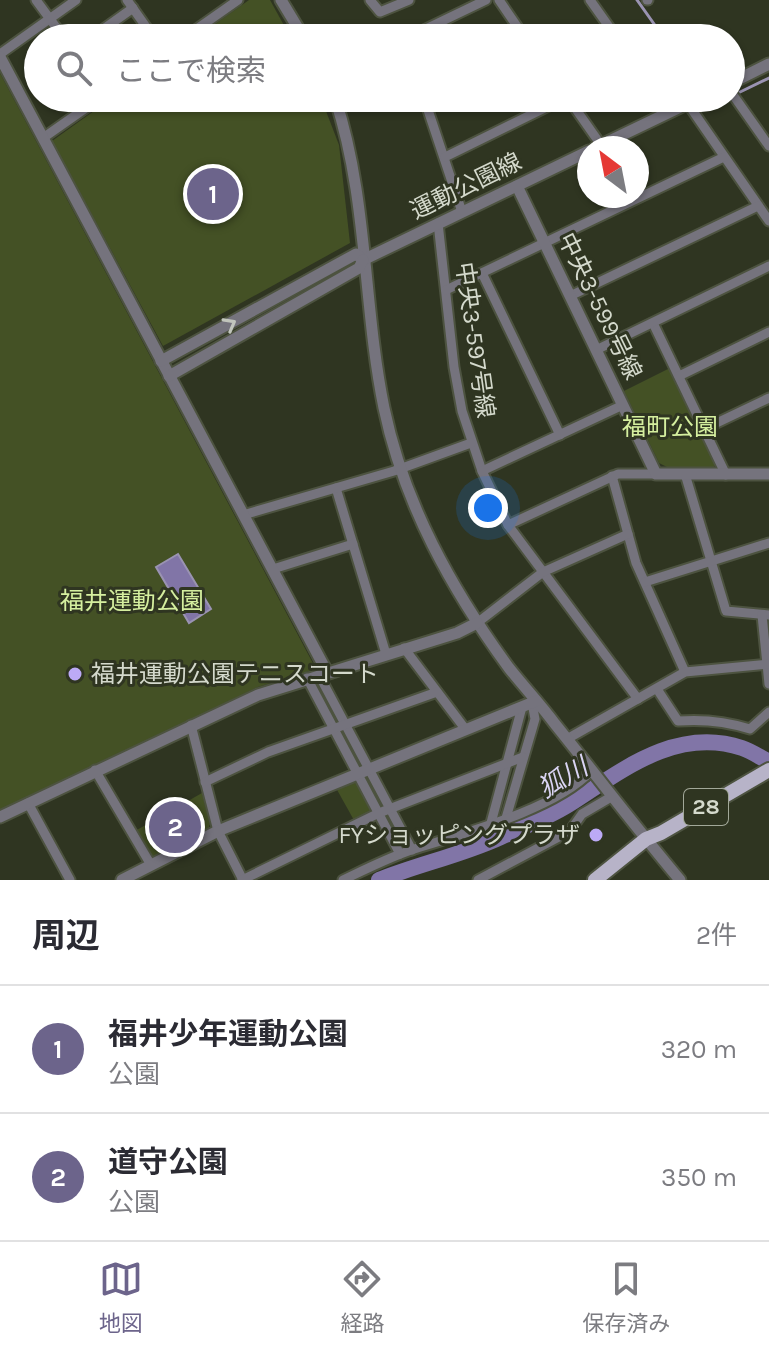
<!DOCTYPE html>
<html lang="ja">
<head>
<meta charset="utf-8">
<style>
  body { margin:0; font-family:Karla,"Noto Sans JP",sans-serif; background:#f7f7f7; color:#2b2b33 }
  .compass { position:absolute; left:577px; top:136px; width:72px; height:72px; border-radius:50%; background:#fff; box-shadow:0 2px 6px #0004; rotate:328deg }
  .you { position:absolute; left:488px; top:508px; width:28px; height:28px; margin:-20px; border:6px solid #fff; border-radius:50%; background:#1a73e8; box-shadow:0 0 0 12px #1a73e833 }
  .badge { display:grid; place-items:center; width:52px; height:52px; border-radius:50%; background:#6c648b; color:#fff; font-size:26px; font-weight:700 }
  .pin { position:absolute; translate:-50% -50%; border:4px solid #fff; box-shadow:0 2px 8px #0006 }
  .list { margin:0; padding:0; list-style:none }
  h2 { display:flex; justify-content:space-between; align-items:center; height:104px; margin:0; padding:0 32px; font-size:34px }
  h2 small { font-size:26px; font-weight:400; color:#7c7c81 }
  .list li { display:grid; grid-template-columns:52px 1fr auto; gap:24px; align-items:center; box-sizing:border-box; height:128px; padding:0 32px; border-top:2px solid #e1e1e2 }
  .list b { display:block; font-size:30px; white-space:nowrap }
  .list p { margin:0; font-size:26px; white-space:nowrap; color:#7c7c81 }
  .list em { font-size:26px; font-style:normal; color:#7c7c81 }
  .icon { flex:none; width:44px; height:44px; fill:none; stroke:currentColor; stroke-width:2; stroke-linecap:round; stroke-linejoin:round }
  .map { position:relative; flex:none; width:769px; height:880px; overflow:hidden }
  .search { position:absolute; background:#fff; box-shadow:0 2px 6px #0004; left:24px; right:24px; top:24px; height:88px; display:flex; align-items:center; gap:20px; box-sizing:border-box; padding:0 28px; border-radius:44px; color:#7c7c81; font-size:30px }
  .sheet { height:360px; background:#fff }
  nav { display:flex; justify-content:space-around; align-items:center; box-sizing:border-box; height:112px; border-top:2px solid #e1e1e2; background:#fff; font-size:22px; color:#7c7c81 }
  nav a { display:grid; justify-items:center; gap:4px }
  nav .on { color:#6c648b }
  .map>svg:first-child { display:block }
</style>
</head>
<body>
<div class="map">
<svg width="769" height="880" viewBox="0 0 769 880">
  <rect width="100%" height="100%" fill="#2f3521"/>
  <g fill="#445125">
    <polygon points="249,0 270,0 291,38 195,38"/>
    <polygon points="0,73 316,669 258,687 0,812"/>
    <polygon points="112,98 321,98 339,145 350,243 163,346 52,141"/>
    <polygon points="670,368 716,463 714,467 667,467 659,463 624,391"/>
    <polygon points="354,781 359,783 373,809 371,814 355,822 336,788"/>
    <polygon points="202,793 210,824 208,830 154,858 150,856 135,831"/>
  </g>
  <polygon fill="#8175a7" stroke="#9a93b2" stroke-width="2" points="178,554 211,609 189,623 156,567"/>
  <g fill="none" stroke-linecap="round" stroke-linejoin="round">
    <g stroke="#9a93b2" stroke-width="3">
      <polyline points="637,0 664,38"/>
      <polyline points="738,93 769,78"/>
      <polyline points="708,102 711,107 729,98"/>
    </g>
    <path stroke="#8175a7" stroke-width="16" d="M379 880C419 864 462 855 501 837 523 827 547 818 568 805 620 772 675 726 742 748 751 751 760 757 769 762"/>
    <defs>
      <g id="minor">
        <polyline points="36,0 64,38"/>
        <polyline points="127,0 154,38"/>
        <polyline points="370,0 380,12 409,0"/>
        <polyline points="499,0 525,38"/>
        <polyline points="590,0 617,38"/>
        <polyline points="647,0 648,0"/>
        <polyline points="91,38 133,8"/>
        <polyline points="184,38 238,0"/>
        <polyline points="407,38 486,0"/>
        <polyline points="0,54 76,0"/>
        <polyline points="731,92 769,146"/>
        <polyline points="424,98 462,212"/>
        <polyline points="568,98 601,145"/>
        <polyline points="659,98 669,112"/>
        <polyline points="427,104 441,98"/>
        <polyline points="688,104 769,221"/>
        <polyline points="43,138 100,98"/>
        <polyline points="445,157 565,98"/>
        <polyline points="438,223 454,367 462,411 482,471 508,525 638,699"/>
        <polyline points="482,273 560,435"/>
        <polyline points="446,290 724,157"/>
        <polyline points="570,296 758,206"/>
        <polyline points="653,323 726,475"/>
        <polyline points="596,350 769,266"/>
        <polyline points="679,376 769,332"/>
        <polyline points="704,429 769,398"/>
        <polyline points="482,471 623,405"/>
        <polyline points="685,474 726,611 769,615"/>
        <polyline points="612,476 636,563 685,672"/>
        <polyline points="336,488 386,654"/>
        <polyline points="243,515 394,471 471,443"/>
        <polyline points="508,525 618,474 656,474"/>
        <polyline points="273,569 353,544"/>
        <polyline points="645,582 769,543"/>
        <polyline points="762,615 769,684"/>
        <polyline points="477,623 543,572 628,534"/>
        <polyline points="404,648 466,730"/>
        <polyline points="319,675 412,850"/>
        <polyline points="307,678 400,854"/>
        <path d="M657 689 678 721C704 719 725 721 750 729L769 712"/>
        <polyline points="191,725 218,831 243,880"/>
        <polyline points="567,739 685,672 769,664"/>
        <polyline points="95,770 151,865"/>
        <polyline points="205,782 268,752 437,692"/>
        <polyline points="28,803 70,880"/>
        <polyline points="506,818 535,719 532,703"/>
        <polyline points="491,823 522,707"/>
        <polyline points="242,880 379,813 523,757"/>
        <path d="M343 880C366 869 388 858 411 850 461 834 555 810 591 771"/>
        <polyline points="478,880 570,831 582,814 611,797"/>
      </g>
      <g id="tertiary">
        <polyline points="281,0 304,38"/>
        <polyline points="0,57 327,672"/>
        <polyline points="731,83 769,64"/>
        <path d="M335 98C368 198 363 306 384 408 404 504 452 590 509 668 524 687 541 705 555 724 597 776 637 829 680 880"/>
        <polyline points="595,148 699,98"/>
        <polyline points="517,186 656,474 769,474"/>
        <polyline points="363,260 589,151"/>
        <polyline points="161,361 356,254 363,260"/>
        <polyline points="169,376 359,268 363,260"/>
        <polyline points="0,817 258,695 457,633 477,623"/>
        <polyline points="122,880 218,831 536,701"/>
      </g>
      <polyline id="primary" points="595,880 646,839 661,833 769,770"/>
    </defs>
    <use href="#minor" stroke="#4d5340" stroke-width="13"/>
    <use href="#tertiary" stroke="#4d5340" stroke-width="15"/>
    <use href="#primary" stroke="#4d5340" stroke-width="18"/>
    <use href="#minor" stroke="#75737d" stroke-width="9"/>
    <use href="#tertiary" stroke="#75737d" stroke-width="11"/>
    <use href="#primary" stroke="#b7b3c8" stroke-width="14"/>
  </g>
  <defs><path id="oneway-chevron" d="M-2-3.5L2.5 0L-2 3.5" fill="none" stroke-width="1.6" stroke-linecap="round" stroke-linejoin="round" transform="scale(2)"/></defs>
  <use stroke="#c1c5bc" href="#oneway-chevron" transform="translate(230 324) rotate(-29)"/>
  <g fill="#bcaaf6" stroke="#2f3521" stroke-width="3">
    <circle cx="75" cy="674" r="8"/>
    <circle cx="596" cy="835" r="8"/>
  </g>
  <g text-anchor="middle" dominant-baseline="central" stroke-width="6" stroke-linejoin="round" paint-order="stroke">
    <rect fill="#2f3521" stroke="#a2a899" stroke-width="2" x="684" y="789" width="44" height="36" rx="6"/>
    <g font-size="22" font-weight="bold" fill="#d4d9cc">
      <text x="706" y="807">28</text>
    </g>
    <g font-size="24" fill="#d4d9cc" stroke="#2f3521">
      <text transform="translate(466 186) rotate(-26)">運動公園線</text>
      <text transform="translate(600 306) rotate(64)">中央3-599号線</text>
      <text transform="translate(475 340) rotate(82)">中央3-597号線</text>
    </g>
    <g font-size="24" fill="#d5ef9f" stroke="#2f3521">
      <text x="670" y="427">福町公園</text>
      <text x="132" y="601">福井運動公園</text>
    </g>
    <g font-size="24" fill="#d4d9cc" stroke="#2f3521" text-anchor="start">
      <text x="91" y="674">福井運動公園テニスコート</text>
      <text x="580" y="835" text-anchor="end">FYショッピングプラザ</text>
    </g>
    <g font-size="26" font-style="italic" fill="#dad4f3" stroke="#2f3521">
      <text transform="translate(563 778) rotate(-30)">狐川</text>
    </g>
  </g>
</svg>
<svg class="compass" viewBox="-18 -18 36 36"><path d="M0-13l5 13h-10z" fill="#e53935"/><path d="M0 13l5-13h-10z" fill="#7c7c81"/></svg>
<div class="you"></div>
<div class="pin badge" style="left:213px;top:194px">1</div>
<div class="pin badge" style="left:175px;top:827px">2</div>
<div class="search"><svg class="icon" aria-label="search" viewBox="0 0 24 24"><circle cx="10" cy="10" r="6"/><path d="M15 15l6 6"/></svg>ここで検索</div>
</div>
<section class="sheet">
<h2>周辺<small>2件</small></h2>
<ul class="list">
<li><span class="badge">1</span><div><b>福井少年運動公園</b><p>公園</p></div><em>320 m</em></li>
<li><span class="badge">2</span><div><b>道守公園</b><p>公園</p></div><em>350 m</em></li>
</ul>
</section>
<nav>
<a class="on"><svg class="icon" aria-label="map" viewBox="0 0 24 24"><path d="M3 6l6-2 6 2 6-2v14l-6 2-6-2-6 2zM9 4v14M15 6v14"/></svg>地図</a>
<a><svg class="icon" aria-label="directions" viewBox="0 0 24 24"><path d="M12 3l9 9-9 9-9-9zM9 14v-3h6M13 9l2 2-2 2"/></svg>経路</a>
<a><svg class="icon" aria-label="saved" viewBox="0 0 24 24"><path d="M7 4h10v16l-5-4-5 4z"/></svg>保存済み</a>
</nav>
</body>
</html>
